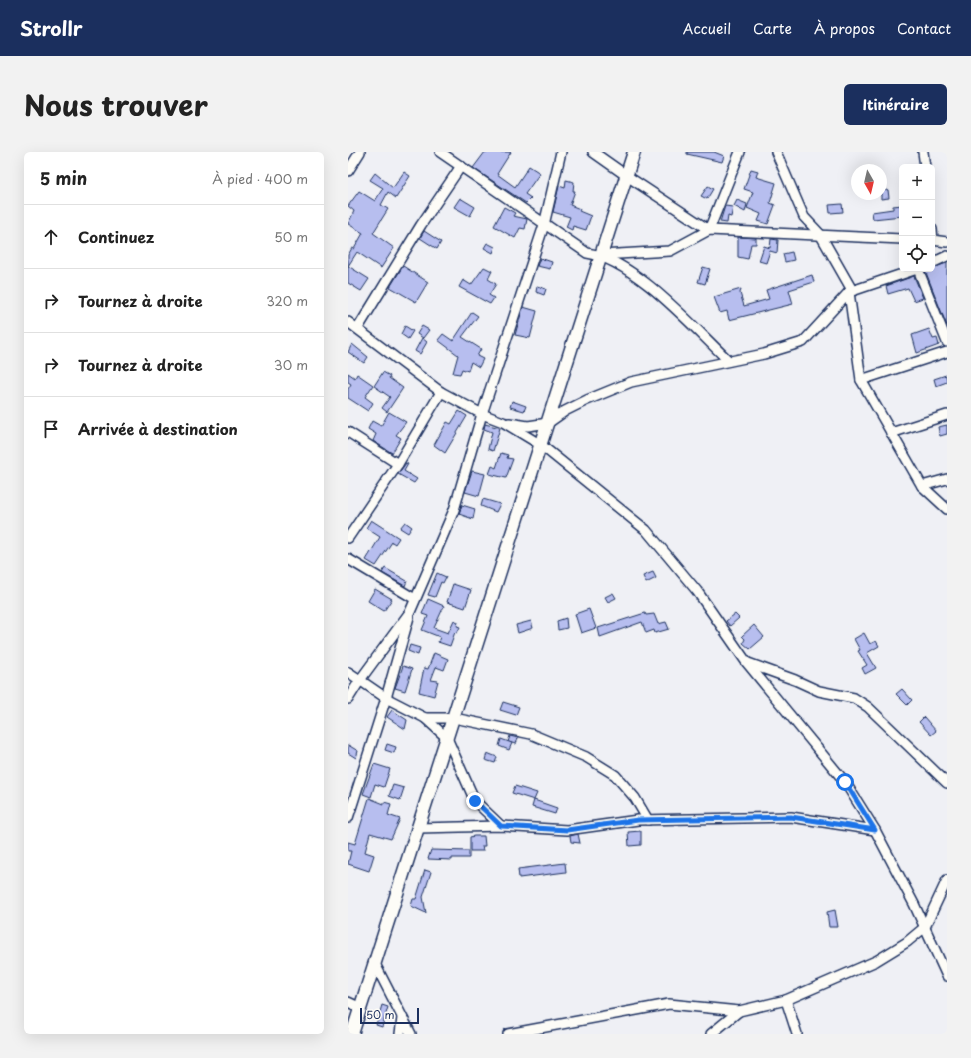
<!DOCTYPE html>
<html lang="fr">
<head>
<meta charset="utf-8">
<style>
  body { margin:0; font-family:"Playpen Sans",sans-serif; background:#f2f2f2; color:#222 }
  .controls { position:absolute; right:12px; top:12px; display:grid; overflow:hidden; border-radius:6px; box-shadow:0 4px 16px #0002 }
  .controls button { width:36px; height:36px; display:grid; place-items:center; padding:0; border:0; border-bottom:1px solid #e0e0e0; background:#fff; color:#222; font:20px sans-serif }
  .compass { position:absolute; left:503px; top:12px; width:36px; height:36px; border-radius:50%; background:#fff; box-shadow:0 4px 16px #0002; rotate:172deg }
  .scale { position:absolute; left:12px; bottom:10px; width:59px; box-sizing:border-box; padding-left:4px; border:2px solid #1b2f5e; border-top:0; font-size:11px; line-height:14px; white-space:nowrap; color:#1b2f5e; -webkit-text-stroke:3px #fdfcf7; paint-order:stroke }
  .stop { position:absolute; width:12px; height:12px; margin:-9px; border:3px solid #1a73e8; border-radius:50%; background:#fff }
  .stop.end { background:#1a73e8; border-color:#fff; box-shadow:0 1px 4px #0008 }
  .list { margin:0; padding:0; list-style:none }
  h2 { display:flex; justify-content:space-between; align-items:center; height:52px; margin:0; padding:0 16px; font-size:17px }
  h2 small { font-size:13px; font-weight:400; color:#767676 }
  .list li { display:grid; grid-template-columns:26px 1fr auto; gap:12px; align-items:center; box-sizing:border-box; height:64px; padding:0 16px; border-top:1px solid #e0e0e0 }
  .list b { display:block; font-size:15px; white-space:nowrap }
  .list em { font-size:13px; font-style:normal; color:#767676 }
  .icon { flex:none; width:22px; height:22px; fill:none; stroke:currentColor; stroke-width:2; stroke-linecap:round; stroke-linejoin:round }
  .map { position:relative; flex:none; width:599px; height:882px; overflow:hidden; border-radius:6px }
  header { display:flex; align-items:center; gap:24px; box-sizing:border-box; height:56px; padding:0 20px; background:#1b2f5e; color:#fff }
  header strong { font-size:19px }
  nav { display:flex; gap:22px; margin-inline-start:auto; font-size:14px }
  .intro { display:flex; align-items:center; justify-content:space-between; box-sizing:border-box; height:96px; padding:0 24px }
  h1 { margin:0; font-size:28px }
  .button { padding:10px 18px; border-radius:6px; background:#1b2f5e; color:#fff; font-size:14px; font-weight:700 }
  main { display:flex; gap:24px; padding:0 24px }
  aside { flex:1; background:#fff; border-radius:6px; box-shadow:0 4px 16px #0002 }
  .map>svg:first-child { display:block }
</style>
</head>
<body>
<header>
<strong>Strollr</strong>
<nav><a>Accueil</a><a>Carte</a><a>À propos</a><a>Contact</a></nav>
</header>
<div class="intro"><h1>Nous trouver</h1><a class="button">Itinéraire</a></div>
<main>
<aside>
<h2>5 min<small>À pied · 400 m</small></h2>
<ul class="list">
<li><svg class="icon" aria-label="ahead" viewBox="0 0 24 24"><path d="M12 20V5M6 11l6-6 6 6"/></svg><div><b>Continuez</b></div><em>50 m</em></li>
<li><svg class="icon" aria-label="right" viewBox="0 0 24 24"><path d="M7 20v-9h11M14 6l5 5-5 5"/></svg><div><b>Tournez à droite</b></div><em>320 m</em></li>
<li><svg class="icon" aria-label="right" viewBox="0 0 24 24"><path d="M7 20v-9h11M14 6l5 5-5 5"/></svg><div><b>Tournez à droite</b></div><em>30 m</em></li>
<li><svg class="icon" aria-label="arrive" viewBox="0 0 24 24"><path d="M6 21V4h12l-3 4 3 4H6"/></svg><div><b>Arrivée à destination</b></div></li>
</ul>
</aside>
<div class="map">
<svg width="599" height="882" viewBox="0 0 599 882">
  <rect width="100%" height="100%" fill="#eff0f5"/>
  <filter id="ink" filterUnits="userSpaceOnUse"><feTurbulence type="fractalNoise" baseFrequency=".025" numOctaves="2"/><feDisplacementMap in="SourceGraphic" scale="8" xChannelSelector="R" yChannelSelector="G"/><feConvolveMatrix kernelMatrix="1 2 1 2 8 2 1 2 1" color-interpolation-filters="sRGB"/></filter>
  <g filter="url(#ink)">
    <g fill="#b7beef" stroke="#1b2f5e">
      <polygon points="137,0 163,0 149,22 167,35 181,14 192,21 177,42 183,46 178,51 125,16"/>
      <polygon points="339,0 366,0 376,4 374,10 339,2"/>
      <polygon points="403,17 410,19 408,25 428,31 422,51 427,53 420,72 410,69 413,62 399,56 405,40 396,37"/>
      <polygon points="56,20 62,24 48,46 40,40 33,53 40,57 25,81 46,96 33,116 9,100 0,114 21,127 13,139 0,131 0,103 4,96 6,97 15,81 0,72 6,59 0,54 11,39 27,49 35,36 22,28 27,21 45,36"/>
      <polygon points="218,28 226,30 225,39 227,39 222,53 232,57 231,59 243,64 238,78 225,74 224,78 218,75 222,65 205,60 211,34 217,36"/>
      <polygon points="360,34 365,37 359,47 353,44"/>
      <polygon points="540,38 541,46 533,47 533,39"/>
      <polygon points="112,46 127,55 122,64 106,55"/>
      <polygon points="389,48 399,52 397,60 386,54"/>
      <polygon points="494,52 495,60 482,61 481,53"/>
      <polygon points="554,53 554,64 525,67 524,60 545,57 545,54"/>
      <polygon points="377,54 385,55 383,65 380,64 379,71 372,70"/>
      <polygon points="156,55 167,61 165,64 179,67 177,77 172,76 167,86 146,74"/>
      <polygon points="76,79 93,90 89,97 72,86"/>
      <polygon points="390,85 408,86 408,92 403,92 400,107 390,105"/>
      <polygon points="423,87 430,88 429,101 422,99 418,111 411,109 416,94 422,96"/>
      <polygon points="139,91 147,95 145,101 136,96"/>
      <polygon points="444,100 446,108 437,110 435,102"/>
      <polygon points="192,106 204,110 202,117 189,114"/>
      <polygon points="599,111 599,174 577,118"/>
      <polygon points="55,114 80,130 68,150 42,135"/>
      <polygon points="136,115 144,119 140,127 148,132 141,143 146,146 142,152 111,135 115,128 123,133"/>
      <polygon points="355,115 362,117 357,132 350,130"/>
      <polygon points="464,123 466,130 441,138 445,152 381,168 379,159 372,161 366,145 393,137 392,141 396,154 421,147 418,138"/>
      <polygon points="566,124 575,146 566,149 560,136 540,142 538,134"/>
      <polygon points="189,134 198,137 196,143 188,140"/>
      <polygon points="175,155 189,159 182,186 167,183"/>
      <polygon points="124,160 130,164 114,185 133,197 129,204 135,207 131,215 123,210 120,219 114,217 112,222 105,221 110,203 90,188 95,182 105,189"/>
      <polygon points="57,174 65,179 60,187 53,182"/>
      <polygon points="74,174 81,178 75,186 69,182"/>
      <polygon points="581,177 585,187 589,186 591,193 569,201 564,183"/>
      <polygon points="74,186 79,190 72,202 67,199"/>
      <polygon points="4,192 20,205 16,211 0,200"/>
      <polygon points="35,220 42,224 41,226 55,236 39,260 34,256 42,245 26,234"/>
      <polygon points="0,221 7,226 9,222 25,233 17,245 25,251 20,259 0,246 0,237 3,232 0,230"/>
      <polygon points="598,223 599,230 588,234 586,227"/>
      <polygon points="164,249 178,254 176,259 162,255"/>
      <polygon points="111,259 119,264 97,301 86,293 99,270 103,272"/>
      <polygon points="41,260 58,270 48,283 53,286 44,301 25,289 28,282 20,277 24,269 33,274"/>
      <polygon points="137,272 152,276 145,299 140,297 144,280 136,277"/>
      <polygon points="599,273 599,282 592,284 590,275"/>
      <polygon points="153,301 160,303 159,306 165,307 158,326 141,322 144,314 148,316"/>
      <polygon points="58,311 60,312 56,319 69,327 66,331 50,322"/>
      <polygon points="124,319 137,322 131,344 117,340"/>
      <polygon points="135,347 152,352 148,360 133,354"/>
      <polygon points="114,353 127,357 125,367 111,362"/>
      <polygon points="23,368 51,386 47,392 44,390 28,414 18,408 32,385 18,376"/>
      <polygon points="57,370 64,375 60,381 52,376"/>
      <polygon points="37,416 59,429 57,434 34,421"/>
      <polygon points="305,420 308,426 298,431 295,424"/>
      <polygon points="89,421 98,425 95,431 93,430 87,445 80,443"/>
      <polygon points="105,432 123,438 117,456 99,450"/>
      <polygon points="27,437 44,447 36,459 20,449"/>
      <polygon points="265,441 268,446 260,450 257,445"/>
      <polygon points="80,447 96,454 86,476 100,481 106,468 110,470 109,474 112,475 109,481 107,480 102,494 90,490 92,485 74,478 80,464 74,462"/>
      <polygon points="241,457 248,476 233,481 227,462"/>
      <polygon points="297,461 298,463 306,462 310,472 318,470 321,477 307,481 306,478 298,481 294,470 252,485 250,476"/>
      <polygon points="387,462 391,466 382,474 378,469"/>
      <polygon points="218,466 219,476 210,478 209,469"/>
      <polygon points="183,469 185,476 170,481 168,473"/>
      <polygon points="406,473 416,485 402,497 395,491 397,487 394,484"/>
      <polygon points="516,481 522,492 528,489 531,494 519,501 528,516 517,522 514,516 519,513 510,499 512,498 506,487"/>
      <polygon points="62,493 72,496 70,503 60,499"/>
      <polygon points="86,501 100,507 96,518 88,515 83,528 90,529 86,544 71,540 76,516 80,517"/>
      <polygon points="55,514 64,517 57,539 47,536"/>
      <polygon points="554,537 564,548 559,553 548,542"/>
      <polygon points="155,550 171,555 168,563 152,558"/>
      <polygon points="44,558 59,568 57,577 39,565"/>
      <polygon points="576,565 588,579 583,583 571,570"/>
      <polygon points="162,584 170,586 168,592 160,590"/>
      <polygon points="153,587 164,591 161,598 151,594"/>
      <polygon points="39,592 48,595 46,601 37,598"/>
      <polygon points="0,593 10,599 8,606 0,601"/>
      <polygon points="139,601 149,605 147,611 137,608"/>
      <polygon points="26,612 42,617 36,635 27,632 23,645 15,642"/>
      <polygon points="45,633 56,636 52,648 41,644"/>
      <polygon points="167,634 189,641 186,648 209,656 207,662 184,655 186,648 164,641"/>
      <polygon points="21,646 36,652 36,650 43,652 40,663 52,667 43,687 22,681 17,700 26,703 21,719 0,712 3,699 0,699 0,690 7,692"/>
      <polygon points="293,679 293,693 281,694 280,680"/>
      <polygon points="230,682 232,691 223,690 222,684"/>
      <polygon points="126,684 136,684 137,694 134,694 135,699 122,699 122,685"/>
      <polygon points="83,698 121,699 121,706 104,706 104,708 80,707"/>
      <polygon points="217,711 218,720 171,726 170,717"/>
      <polygon points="77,718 83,720 75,745 78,761 63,754 65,747 68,747"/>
      <polygon points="487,758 490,775 481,775 479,760"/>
      <polygon points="34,853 40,855 34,875 28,873"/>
    </g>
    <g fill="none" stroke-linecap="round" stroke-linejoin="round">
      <defs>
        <g id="minor">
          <path d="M92 0 239 101C286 107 347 177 381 209"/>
          <polyline points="245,0 279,24 361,78 392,0"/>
          <polyline points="428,0 456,65 472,82 504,138 501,140 513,228 574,334 599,357"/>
          <polyline points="575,0 577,15"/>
          <polyline points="0,19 12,0"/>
          <polyline points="584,77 585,88"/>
          <polyline points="584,88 599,90"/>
          <polyline points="253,103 322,99 361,78 554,87"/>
          <polyline points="584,111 599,104"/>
          <polyline points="570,117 599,190"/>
          <polyline points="0,170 93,240 134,262 155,270 193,293 298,378 349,439 399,511 497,630 527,678 566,752 599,824"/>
          <polyline points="10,176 73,73 113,14"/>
          <polyline points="513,228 599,200"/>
          <polyline points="161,271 180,274 200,271 217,259 239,248 283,230 416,202 455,190 501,140 569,117"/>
          <polyline points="0,280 50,312"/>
          <polyline points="543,281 599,263"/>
          <polyline points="574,334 599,327"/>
          <polyline points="0,386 50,312 93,240"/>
          <polyline points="0,407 67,447"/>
          <polyline points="400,511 447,528 471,539 506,546 520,555 599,631"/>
          <polyline points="0,520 38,546 77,566 99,586 127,649 153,674"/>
          <polyline points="0,547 12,528 62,460 106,358 134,262 196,73 213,0"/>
          <polyline points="77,566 106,566 183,582 238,605 267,623 287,646 300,668"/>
          <polyline points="0,666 38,546 61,465"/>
          <polyline points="70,676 153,674 219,678 290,668 443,665 527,678"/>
          <polyline points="27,812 63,882"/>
          <polyline points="438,848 449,882"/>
          <polyline points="0,850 13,856"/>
          <polyline points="52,882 54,866"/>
          <polyline points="160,882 321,852 391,859 438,848 528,809 559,790 577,775 599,728"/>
          <polyline points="363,882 391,859"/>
        </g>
        <polyline id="tertiary" points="4,882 286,0"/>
      </defs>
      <use href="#minor" stroke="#1b2f5e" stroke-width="12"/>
      <use href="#tertiary" stroke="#1b2f5e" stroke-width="15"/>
      <use href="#minor" stroke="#fdfcf7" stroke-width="9"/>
      <use href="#tertiary" stroke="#fdfcf7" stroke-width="12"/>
    </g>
  </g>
  <g fill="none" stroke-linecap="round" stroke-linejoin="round" filter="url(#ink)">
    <polyline stroke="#1a73e8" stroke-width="5" points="127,649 153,674 219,678 290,668 443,665 527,678 497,630"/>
  </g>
</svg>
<div class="controls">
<button>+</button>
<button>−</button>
<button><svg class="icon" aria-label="locate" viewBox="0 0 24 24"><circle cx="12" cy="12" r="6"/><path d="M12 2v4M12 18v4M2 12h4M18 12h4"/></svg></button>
</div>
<svg class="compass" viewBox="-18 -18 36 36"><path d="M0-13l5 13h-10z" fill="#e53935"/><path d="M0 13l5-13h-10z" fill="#767676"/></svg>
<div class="scale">50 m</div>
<div class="stop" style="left:497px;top:630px"></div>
<div class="stop end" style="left:127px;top:649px"></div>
</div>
</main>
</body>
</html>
